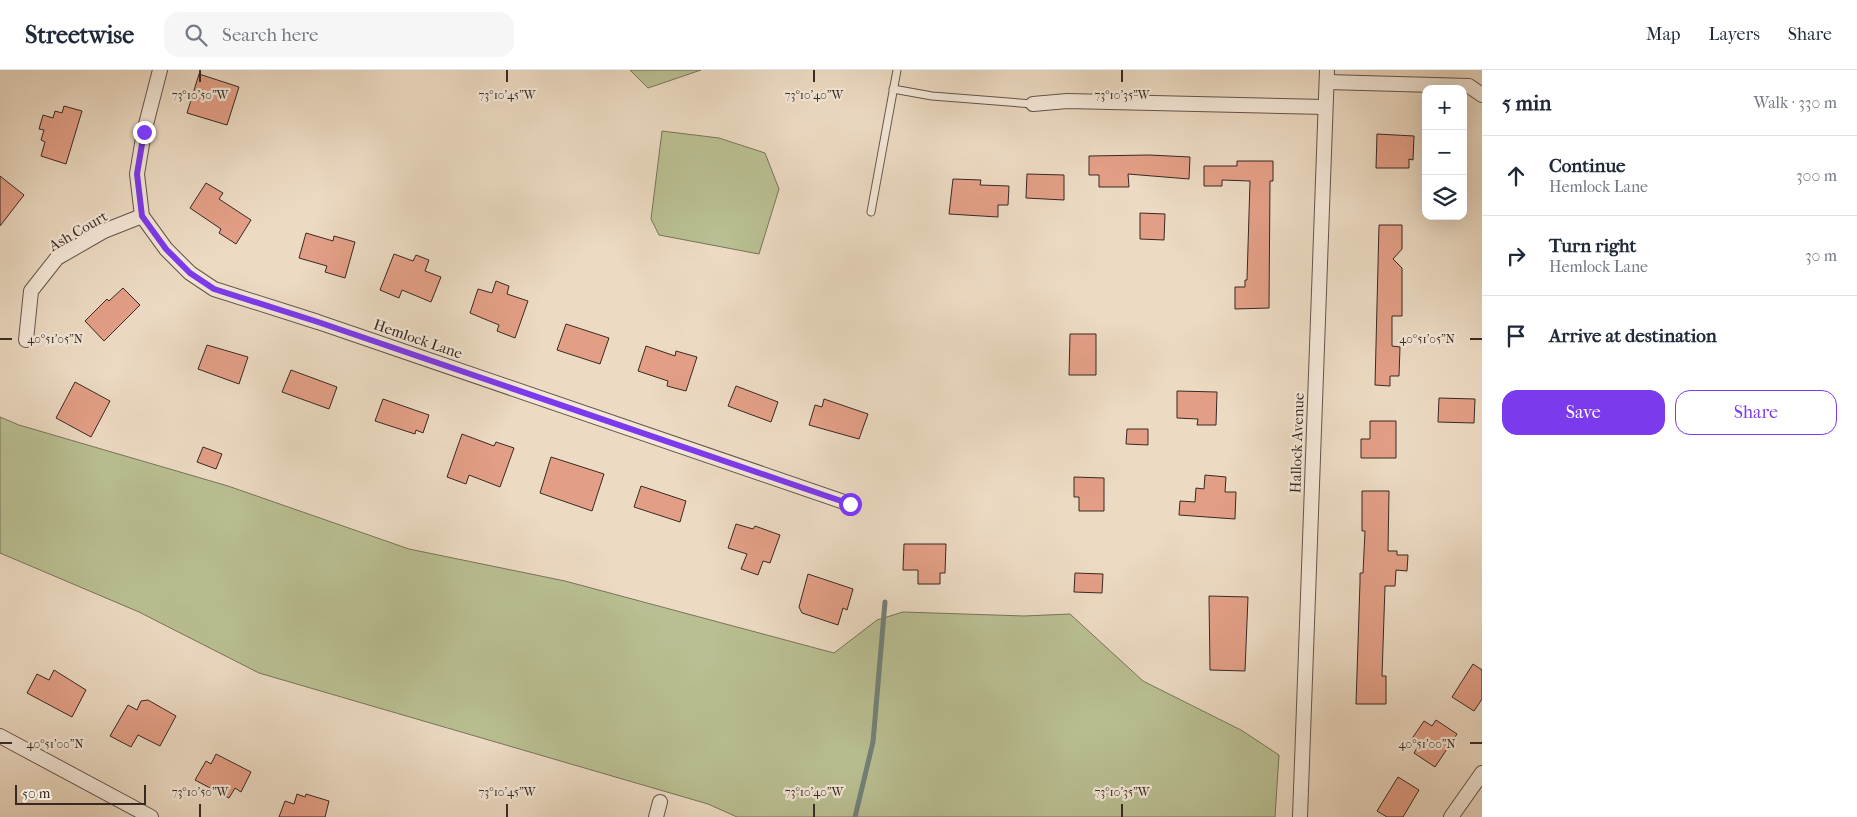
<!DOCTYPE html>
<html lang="en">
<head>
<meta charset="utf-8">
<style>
  body { margin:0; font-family:"IM FELL French Canon",serif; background:#f6f6f7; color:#1f2937 }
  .controls { position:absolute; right:15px; top:15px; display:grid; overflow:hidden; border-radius:10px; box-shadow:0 5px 20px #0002 }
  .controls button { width:45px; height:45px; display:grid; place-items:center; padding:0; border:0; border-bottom:1px solid #e0e1e3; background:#fff; color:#1f2937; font:25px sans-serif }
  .scale { position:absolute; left:15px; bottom:12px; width:131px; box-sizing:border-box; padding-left:5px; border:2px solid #382923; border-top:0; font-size:14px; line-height:18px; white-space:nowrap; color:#382923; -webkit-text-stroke:4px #f3e7d7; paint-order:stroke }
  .stop { position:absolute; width:15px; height:15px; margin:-11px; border:4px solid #7c3aed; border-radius:50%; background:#fff }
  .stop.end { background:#7c3aed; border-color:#fff; box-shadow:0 1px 5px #0008 }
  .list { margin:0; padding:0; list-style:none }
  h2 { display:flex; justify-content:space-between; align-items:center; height:65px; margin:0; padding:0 20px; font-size:21px }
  h2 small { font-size:16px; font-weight:400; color:#747a83 }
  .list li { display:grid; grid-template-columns:32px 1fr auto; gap:15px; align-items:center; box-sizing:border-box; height:80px; padding:0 20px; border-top:1px solid #e0e1e3 }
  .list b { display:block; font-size:19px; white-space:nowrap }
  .list p { margin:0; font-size:16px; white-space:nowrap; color:#747a83 }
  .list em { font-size:16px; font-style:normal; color:#747a83 }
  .actions { display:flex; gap:10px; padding:15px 20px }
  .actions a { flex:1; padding:11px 0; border:1px solid #7c3aed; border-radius:15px; text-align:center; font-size:18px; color:#7c3aed }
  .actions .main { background:#7c3aed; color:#fff }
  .icon { flex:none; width:28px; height:28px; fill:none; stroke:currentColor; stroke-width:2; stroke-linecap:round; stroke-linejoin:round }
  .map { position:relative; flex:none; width:1482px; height:747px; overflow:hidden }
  header { display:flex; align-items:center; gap:30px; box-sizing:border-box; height:70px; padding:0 25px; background:#fff; border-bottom:1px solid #e0e1e3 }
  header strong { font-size:24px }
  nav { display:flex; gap:28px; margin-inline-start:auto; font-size:18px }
  .search { width:350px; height:45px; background:#f6f6f7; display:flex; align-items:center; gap:12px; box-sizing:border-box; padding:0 18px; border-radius:15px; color:#747a83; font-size:19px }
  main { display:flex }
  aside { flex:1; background:#fff }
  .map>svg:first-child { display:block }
</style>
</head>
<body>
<header>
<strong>Streetwise</strong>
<div class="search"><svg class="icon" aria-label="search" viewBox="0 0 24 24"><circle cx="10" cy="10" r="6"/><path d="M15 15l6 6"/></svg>Search here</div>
<nav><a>Map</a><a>Layers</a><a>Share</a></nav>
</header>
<main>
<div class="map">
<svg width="1482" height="747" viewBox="0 0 1482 747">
  <rect width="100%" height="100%" fill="#ecdac2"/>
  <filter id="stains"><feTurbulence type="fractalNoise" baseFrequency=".004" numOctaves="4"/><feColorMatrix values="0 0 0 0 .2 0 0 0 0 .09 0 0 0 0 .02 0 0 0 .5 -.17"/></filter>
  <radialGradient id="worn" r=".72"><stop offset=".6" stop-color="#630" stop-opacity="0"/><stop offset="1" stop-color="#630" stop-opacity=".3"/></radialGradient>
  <g fill="#b9bf92" stroke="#78745a">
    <polygon points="630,0 701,0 648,18"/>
    <polygon points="662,61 719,68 765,83 779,119 759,184 659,165 651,149"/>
    <polygon points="0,347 19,355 228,416 409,479 565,511 834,583 877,550 903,542 1024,546 1070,544 1143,611 1241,660 1279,685 1275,747 737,747 708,734 259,603 139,542 0,483"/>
  </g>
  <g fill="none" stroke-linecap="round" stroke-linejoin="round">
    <polyline stroke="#728178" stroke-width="5" points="855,747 873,672 885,532"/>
  </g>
  <g fill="#e39f86" stroke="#382923">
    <polygon points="199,4 239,17 227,55 187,43"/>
    <polygon points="64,36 82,41 66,94 41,86 45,72 41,70 44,60 39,59 43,45 53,48 55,41 62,43"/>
    <polygon points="1377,64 1414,66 1413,90 1409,89 1409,98 1376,98"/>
    <polygon points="1149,85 1190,87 1189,109 1128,104 1129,117 1099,117 1099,105 1089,105 1089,86"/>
    <polygon points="1237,91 1273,91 1273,111 1270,111 1269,238 1235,239 1235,217 1245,217 1245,210 1247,210 1250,111 1222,110 1222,116 1204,116 1204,96 1237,96"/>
    <polygon points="1027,104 1064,105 1064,130 1026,128"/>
    <polygon points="0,106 24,125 0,156"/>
    <polygon points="953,109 981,110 980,115 1009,116 1008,135 998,135 998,147 949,144"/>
    <polygon points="206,113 223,123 219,129 251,150 236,174 219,163 221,159 190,138"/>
    <polygon points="1140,143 1165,144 1164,170 1140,169"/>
    <polygon points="1379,155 1402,155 1402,179 1393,189 1402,198 1402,246 1392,246 1392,276 1400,277 1399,306 1390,306 1390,316 1375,315"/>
    <polygon points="306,163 333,171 334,166 355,172 345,208 325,202 327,196 299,188"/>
    <polygon points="394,184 413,191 416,185 429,190 425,201 441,207 431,232 402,220 399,228 380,220"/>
    <polygon points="496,211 509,216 507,224 528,231 515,268 497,261 499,255 470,243 478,219 492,223"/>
    <polygon points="123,218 140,235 104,271 85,251 107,229 109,231"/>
    <polygon points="566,254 609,268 600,294 557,280"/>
    <polygon points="1070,264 1096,264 1096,305 1069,305"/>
    <polygon points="207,275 248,287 239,314 198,299"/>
    <polygon points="646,276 675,286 676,281 697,287 686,321 667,316 668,311 638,301"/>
    <polygon points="291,300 337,317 329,339 282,322"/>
    <polygon points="75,312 110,331 91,367 56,348"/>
    <polygon points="736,316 778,332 771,352 728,336"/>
    <polygon points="1177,321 1217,322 1216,355 1197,355 1198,349 1177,348"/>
    <polygon points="1439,328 1475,329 1474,353 1438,352"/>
    <polygon points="383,329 429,345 423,363 416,360 415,364 375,351"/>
    <polygon points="824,329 868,344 859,369 809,355 815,335 822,337"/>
    <polygon points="1370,351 1396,351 1396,388 1361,388 1361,369 1370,369"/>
    <polygon points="1127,359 1148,359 1148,375 1126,374"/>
    <polygon points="462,364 494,376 496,372 514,378 500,417 469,405 466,414 447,407"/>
    <polygon points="203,377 222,384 216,399 197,392"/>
    <polygon points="551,387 604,404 592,441 540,423"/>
    <polygon points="1205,405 1226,407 1225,422 1236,422 1235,449 1179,445 1180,431 1195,432 1196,418 1204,419"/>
    <polygon points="1074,407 1104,408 1104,441 1079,441 1079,427 1074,427"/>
    <polygon points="641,416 686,431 680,452 634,437"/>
    <polygon points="1362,421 1389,421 1388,481 1397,481 1397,485 1408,485 1407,501 1396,500 1395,516 1385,516 1382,606 1386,606 1386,634 1356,634 1360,512 1360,503 1363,503 1365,461 1362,461"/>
    <polygon points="736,454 753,459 755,456 780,465 770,493 763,491 758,505 741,499 747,484 728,478"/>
    <polygon points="904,474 946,474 945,503 940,503 940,514 918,514 918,500 903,500"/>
    <polygon points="1075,503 1103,504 1102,523 1074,522"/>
    <polygon points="808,504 853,519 847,540 843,538 838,555 802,543 799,537"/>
    <polygon points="1209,526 1248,527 1245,601 1210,600"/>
    <polygon points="1473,594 1482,600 1482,629 1474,641 1452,627"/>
    <polygon points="54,600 86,620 72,647 27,623 37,604 49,610"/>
    <polygon points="148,630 176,646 160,676 138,665 131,677 110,666 128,635 137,640 141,631"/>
    <polygon points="1436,650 1457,664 1435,697 1414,683 1419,675 1411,670 1424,651 1432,656"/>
    <polygon points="216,684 251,702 241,722 235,718 229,728 195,710 206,691 211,694"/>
    <polygon points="1398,707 1419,720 1403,747 1387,747 1377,741"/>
    <polygon points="297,724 305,727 306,724 329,731 325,747 279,747 285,731 294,734"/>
  </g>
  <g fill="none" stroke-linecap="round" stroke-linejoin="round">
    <defs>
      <g id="service">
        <polyline points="893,19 932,26 1033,34"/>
        <polyline points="871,142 897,0"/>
      </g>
      <g id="minor">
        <polyline points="160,0 144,62 137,104 142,146 166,179 190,203 214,219 318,252 850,434"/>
        <polyline points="1327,12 1469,16 1482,25"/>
        <polyline points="1033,34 1067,31 1325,37"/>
        <polyline points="26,270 31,221 57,188 104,161 142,146"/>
        <polyline points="0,666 151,747"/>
        <polyline points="656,747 660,732"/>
        <polyline points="1300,747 1327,0"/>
        <polyline points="1451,747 1482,703"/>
      </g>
    </defs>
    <use href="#service" stroke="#65554b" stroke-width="9"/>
    <use href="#minor" stroke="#65554b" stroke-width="16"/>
    <use href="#service" stroke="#f3e7d7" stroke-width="7"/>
    <use href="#minor" stroke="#f3e7d7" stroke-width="14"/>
  </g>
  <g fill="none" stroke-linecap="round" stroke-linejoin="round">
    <polyline stroke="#7c3aed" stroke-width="6" points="144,62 137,104 142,146 166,179 190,203 214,219 318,252 850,434"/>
  </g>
  <path fill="none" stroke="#382923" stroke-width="2" d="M200 0V12M507 0V12M814 0V12M1122 0V12M0 269H12M1470 269H1482M0 673H12M1470 673H1482M200 734V747M507 734V747M814 734V747M1122 734V747"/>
  <g text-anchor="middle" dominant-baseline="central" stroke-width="4.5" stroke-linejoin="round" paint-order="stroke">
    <g font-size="15" fill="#382923" stroke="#f3e7d7">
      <text transform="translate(78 161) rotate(-30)">Ash Court</text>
      <text transform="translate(418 269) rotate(19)">Hemlock Lane</text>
      <text transform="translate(1297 373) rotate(-88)">Hallock Avenue</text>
    </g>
  </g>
  <g font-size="12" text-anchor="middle" fill="#382923" stroke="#f3e7d7" stroke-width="4.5" stroke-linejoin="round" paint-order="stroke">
    <text x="200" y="29">73°10'50"W</text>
    <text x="507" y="29">73°10'45"W</text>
    <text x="814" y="29">73°10'40"W</text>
    <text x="1122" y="29">73°10'35"W</text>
    <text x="55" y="273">40°51'05"N</text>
    <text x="1427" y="273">40°51'05"N</text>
    <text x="55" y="678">40°51'00"N</text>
    <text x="1427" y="678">40°51'00"N</text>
    <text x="200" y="726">73°10'50"W</text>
    <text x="507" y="726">73°10'45"W</text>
    <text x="814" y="726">73°10'40"W</text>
    <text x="1122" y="726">73°10'35"W</text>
  </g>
  <rect width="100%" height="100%" filter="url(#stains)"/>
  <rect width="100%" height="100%" fill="url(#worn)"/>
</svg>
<div class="controls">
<button>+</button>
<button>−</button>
<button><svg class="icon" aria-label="layers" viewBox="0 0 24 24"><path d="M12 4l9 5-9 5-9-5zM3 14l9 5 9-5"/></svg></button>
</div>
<div class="scale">50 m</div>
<div class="stop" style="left:850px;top:434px"></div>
<div class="stop end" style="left:144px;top:62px"></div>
</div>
<aside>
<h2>5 min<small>Walk · 330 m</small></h2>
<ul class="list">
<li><svg class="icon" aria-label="ahead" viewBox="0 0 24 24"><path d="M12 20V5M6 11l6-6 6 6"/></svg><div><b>Continue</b><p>Hemlock Lane</p></div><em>300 m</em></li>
<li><svg class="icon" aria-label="right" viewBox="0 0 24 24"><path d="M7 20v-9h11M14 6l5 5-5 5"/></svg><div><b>Turn right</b><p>Hemlock Lane</p></div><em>30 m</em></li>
<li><svg class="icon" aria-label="arrive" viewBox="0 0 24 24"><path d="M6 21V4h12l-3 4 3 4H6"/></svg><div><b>Arrive at destination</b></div></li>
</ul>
<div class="actions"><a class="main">Save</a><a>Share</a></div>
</aside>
</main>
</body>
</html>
